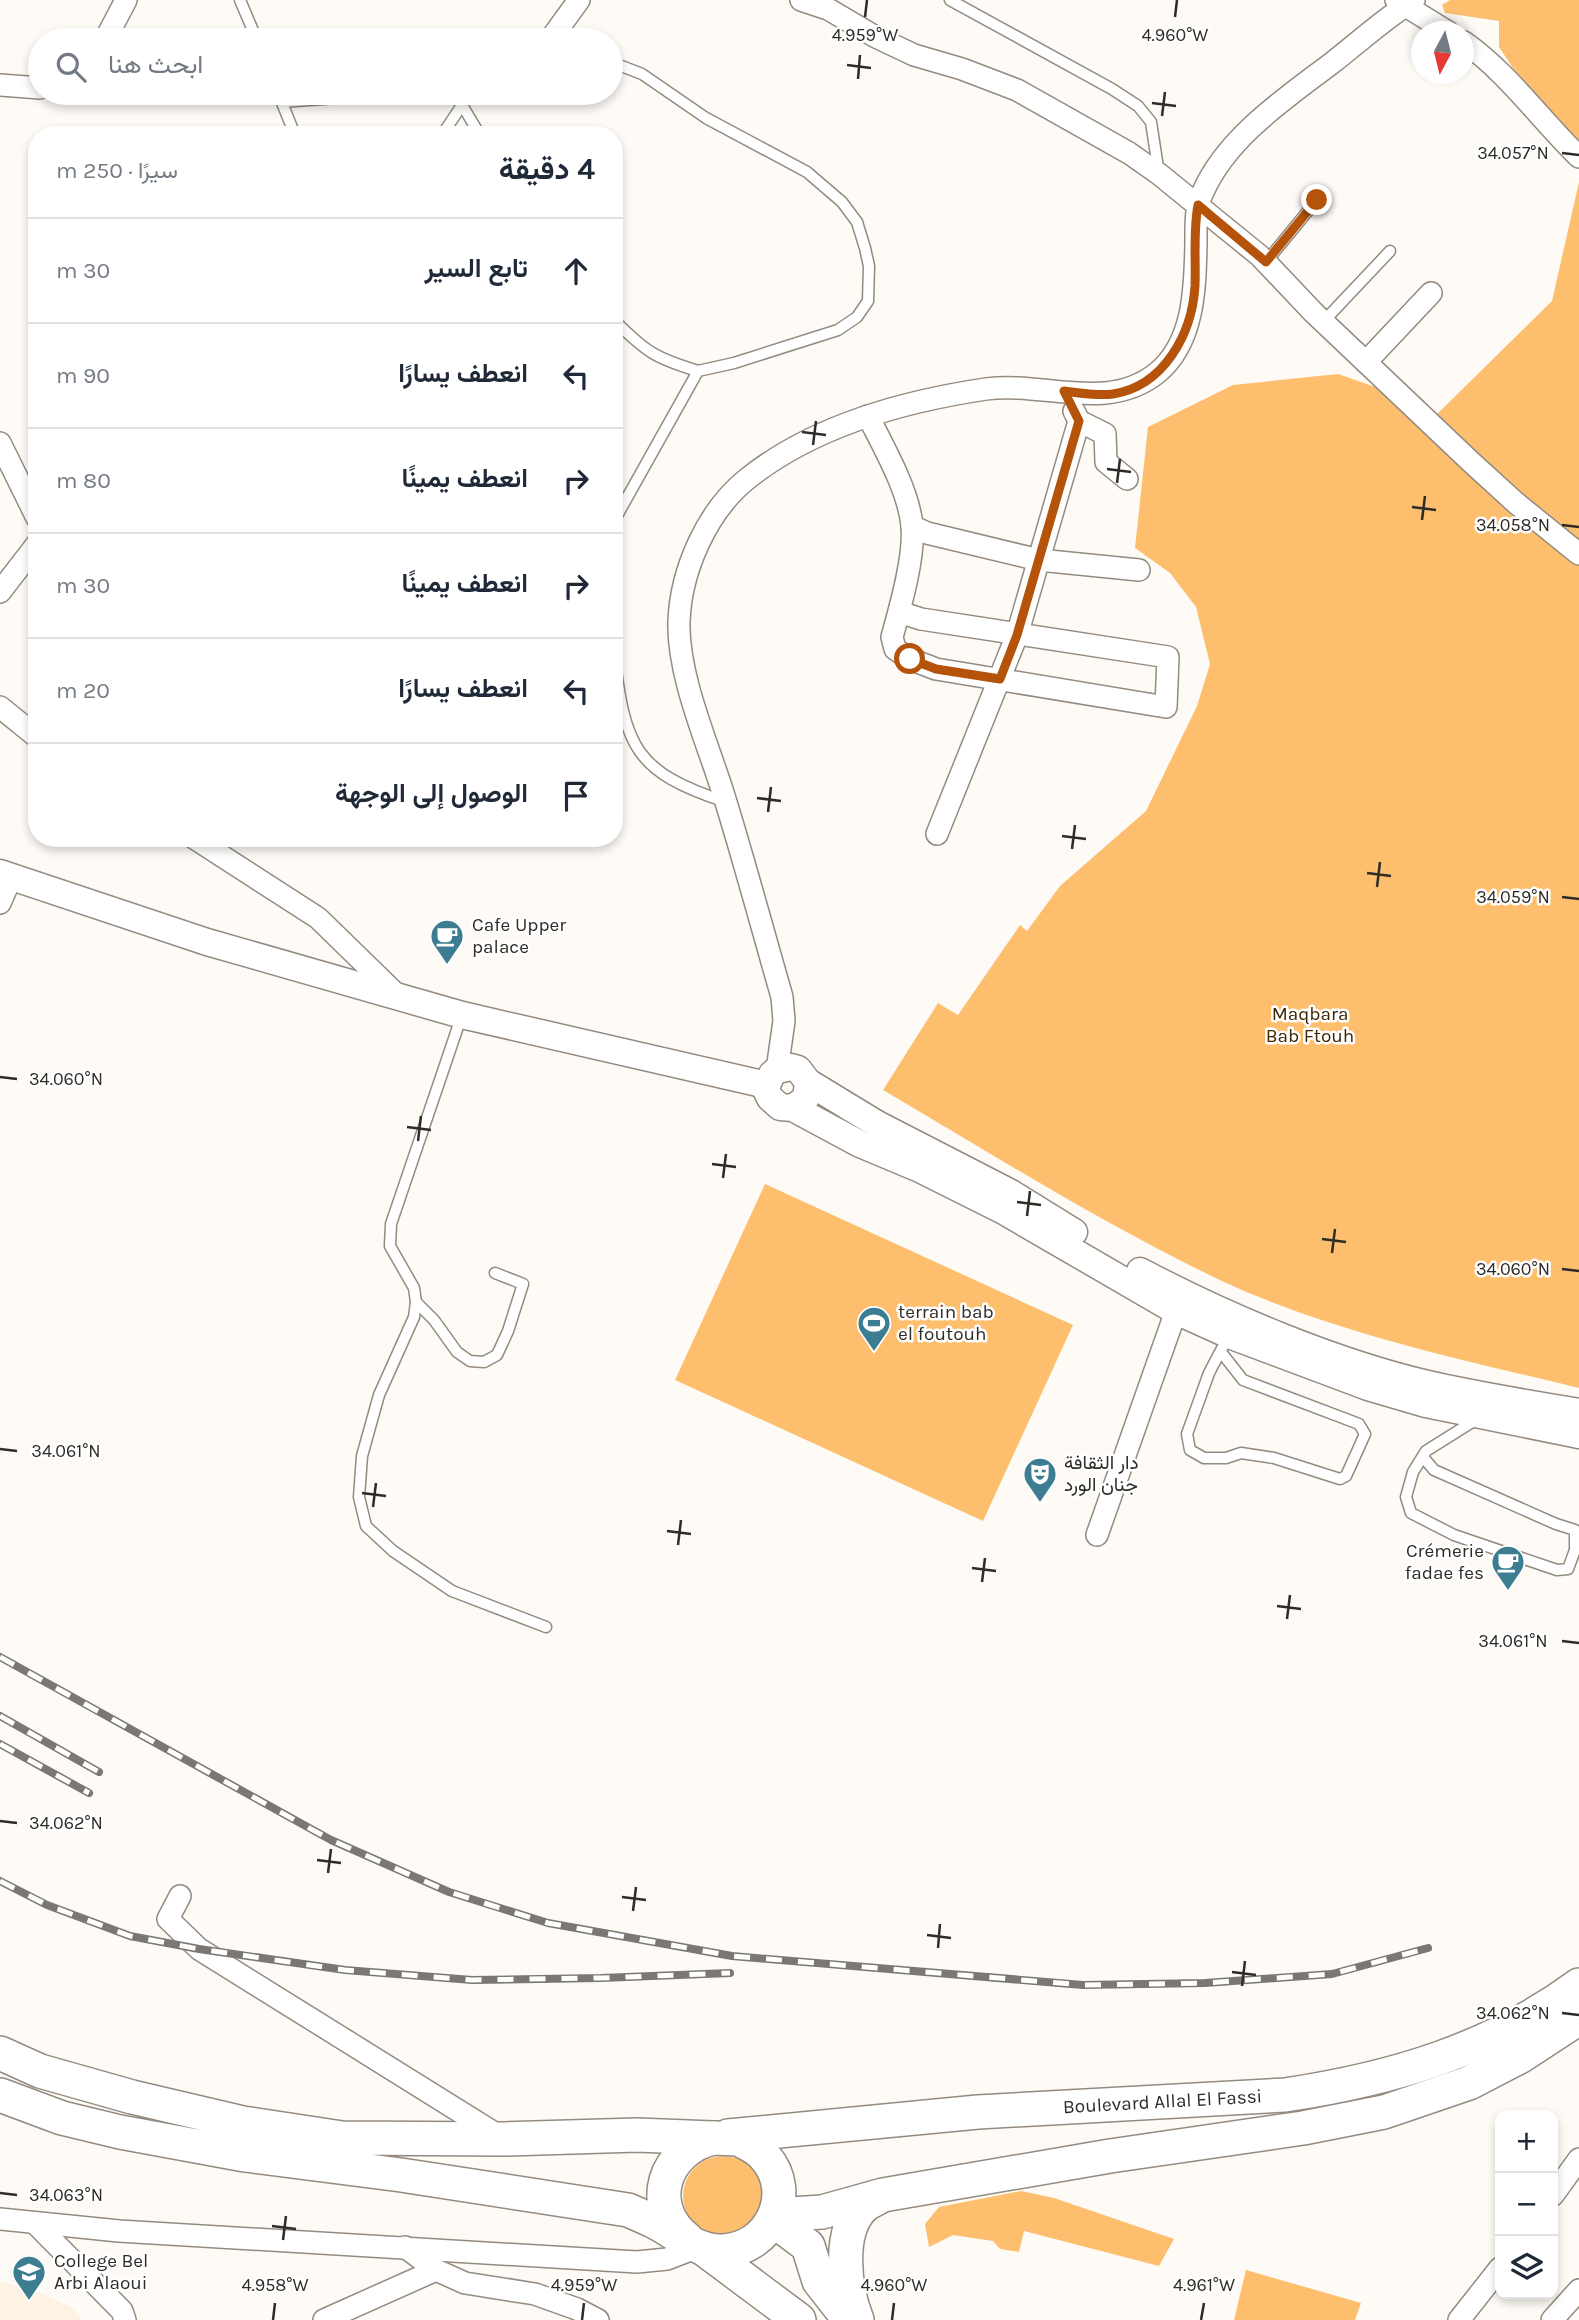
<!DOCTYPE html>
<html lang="ar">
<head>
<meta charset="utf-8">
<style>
  body { margin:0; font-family:Karla,Vazirmatn,sans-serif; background:#f2f2f3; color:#1f2937; direction:rtl }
  .controls { position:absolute; right:21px; bottom:21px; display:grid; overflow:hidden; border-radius:14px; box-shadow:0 4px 10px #0003 }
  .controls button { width:63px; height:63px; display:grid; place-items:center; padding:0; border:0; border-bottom:2px solid #e0e1e3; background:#fff; color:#1f2937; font:35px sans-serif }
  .compass { position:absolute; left:1411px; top:21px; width:63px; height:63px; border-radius:50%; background:#fff; box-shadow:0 4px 10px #0003; rotate:187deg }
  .stop { position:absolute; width:21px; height:21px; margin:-16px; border:5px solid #b45309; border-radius:50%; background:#fff }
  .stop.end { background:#b45309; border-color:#fff; box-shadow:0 2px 7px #0008 }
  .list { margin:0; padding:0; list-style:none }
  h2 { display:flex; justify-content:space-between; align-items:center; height:91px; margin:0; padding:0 28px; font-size:30px }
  h2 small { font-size:23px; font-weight:400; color:#747a83 }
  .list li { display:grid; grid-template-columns:46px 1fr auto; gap:21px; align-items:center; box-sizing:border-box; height:105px; padding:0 28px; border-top:2px solid #e0e1e3 }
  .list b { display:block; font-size:26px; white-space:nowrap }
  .list em { font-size:23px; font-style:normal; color:#747a83 }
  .icon { flex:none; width:38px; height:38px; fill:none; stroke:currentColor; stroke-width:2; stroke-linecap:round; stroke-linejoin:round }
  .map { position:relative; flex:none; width:1579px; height:2320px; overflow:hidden; direction:ltr }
  .search { position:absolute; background:#fff; box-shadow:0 4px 10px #0003; left:28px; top:28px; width:595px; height:77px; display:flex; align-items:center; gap:18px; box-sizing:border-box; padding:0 24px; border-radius:38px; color:#747a83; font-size:26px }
  .panel { position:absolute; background:#fff; box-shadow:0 4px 10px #0003; left:28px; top:126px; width:595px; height:721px; border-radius:28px; direction:rtl }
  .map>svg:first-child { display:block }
</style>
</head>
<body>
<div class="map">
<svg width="1579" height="2320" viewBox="0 0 1579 2320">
  <rect width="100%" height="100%" fill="#fefaf6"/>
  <polygon fill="#fef2e3" points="0,2281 45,2295 72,2308 82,2320 0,2320"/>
  <g fill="#fdbf6e">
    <polygon points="1450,0 1579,0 1579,142 1513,68 1499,47 1499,21 1445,13 1442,5"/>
    <path d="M1579 182V1388C1463 1360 1333 1332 1224 1282 1106 1226 995 1156 883 1090L938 1003 958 1015 1020 925 1027 931 1060 886 1146 811 1197 706 1210 664 1196 607 1170 573 1135 548 1148 427 1233 385 1338 374 1384 390 1423 428 1552 301Z"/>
    <polygon points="765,1184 1073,1325 983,1521 675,1380"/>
    <circle cx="723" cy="2196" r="40"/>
    <polygon points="1021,2191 1054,2198 1174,2239 1159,2266 1024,2231 1019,2252 1000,2249 993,2241 953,2235 929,2247 925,2224 939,2207"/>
    <polygon points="1246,2270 1361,2303 1355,2320 1234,2320"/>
  </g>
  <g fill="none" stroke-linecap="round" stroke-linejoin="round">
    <defs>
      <g id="service">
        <polyline points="240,0 257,40"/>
        <polyline points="950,0 1112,89 1138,106 1151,122 1159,174"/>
        <polyline points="611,62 642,74 706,118 807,172 842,202 857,222 865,248 869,266 868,301 857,317 838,330 734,363 698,371 614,521"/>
        <polyline points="278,93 295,135"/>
        <polyline points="467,93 462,105 480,135"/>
        <polyline points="282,102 405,93"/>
        <polyline points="442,135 462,105"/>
        <polyline points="1266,262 1317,200"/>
        <path d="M614 320C646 352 655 358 698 371"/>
        <polyline points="1323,322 1390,251"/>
        <path d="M614 654C625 746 634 772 726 802"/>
        <polyline points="462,1015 391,1224 390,1246 414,1288 416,1302 414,1317 379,1395 362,1456 359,1497 366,1526 393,1551 452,1591 546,1627"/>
        <polyline points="416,1302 434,1320 457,1352 470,1361 484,1362 497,1355 508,1331 523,1284 495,1273"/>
        <polyline points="1221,1352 1243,1380 1359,1424 1365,1434 1346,1476 1340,1479 1274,1458 1241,1453 1226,1458 1204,1458 1190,1450 1187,1434 1209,1373 1229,1335"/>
        <polyline points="1423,1457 1434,1470 1556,1524 1575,1530 1575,1550 1568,1569 1557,1570 1454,1535 1411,1513 1406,1497 1413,1472 1426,1451 1477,1419"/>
      </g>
      <g id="minor">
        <polyline points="801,0 828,9 874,36 914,55 962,69 1017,90 1129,153 1159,174 1260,256 1313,312 1471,462 1516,503 1579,554"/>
        <polyline points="1396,0 1448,32"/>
        <polyline points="105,40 126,0"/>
        <polyline points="550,40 579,0"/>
        <path d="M1464 42C1508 73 1540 119 1579 157"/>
        <polyline points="0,85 40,88"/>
        <polyline points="1366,362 1431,293"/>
        <polyline points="1074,411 1079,421 1105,434 1106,462 1127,479"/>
        <path d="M868 416C884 448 909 491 912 526 915 556 900 608 892 637L895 649 910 659 936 669 1166 707 1168 657 921 619 899 612"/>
        <polyline points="0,443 37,518"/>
        <polyline points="912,526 927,533 1039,560 1139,570"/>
        <polyline points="0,592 37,544"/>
        <polyline points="0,707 37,737"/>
        <polyline points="937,834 1017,635 1079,421"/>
        <polyline points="194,838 318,918 397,995"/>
        <polyline points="0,903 11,878"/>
        <path d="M777 1070 784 1021 782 997C763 931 745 864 725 799 709 746 677 676 679 621 681 570 707 511 747 479 813 426 905 401 986 389 1044 381 1107 413 1157 373 1195 342 1195 286 1196 243 1196 225 1195 208 1203 192 1227 137 1286 98 1332 63 1359 42 1385 18 1414 0"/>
        <polyline points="1097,1535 1176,1311"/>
        <polyline points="180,1896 168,1919 199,1949 499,2136"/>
        <polyline points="1553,2195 1579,2159"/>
        <polyline points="0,2219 119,2231 637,2262 667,2259 698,2247"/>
        <polyline points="36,2224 122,2311 125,2320"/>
        <polyline points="405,2247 436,2270 465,2283 535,2294 577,2309 598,2320"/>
        <polyline points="324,2320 436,2270"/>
        <polyline points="1459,2320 1500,2268"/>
        <polyline points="1552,2320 1579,2290"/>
      </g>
      <g id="tertiary">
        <polyline points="0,873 207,942 462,1015 767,1085"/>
        <polyline points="808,1082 877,1124 1011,1193 1074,1232"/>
        <polyline points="793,1108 806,1098 808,1082 798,1069 791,1067 777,1070 772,1074 767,1085 767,1092 770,1098 780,1107 793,1108 860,1144 922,1170 1002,1210 1176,1311 1229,1335 1368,1387 1426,1404 1579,1435"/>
        <path d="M1140 1271C1227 1317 1336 1363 1432 1385 1481 1396 1530 1404 1579 1412"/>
      </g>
      <g id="primary">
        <path d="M0 2053 40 2071 132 2097 243 2123 342 2138 504 2139 637 2135 738 2139C748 2144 758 2148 765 2157 797 2193 770 2250 722 2251 696 2252 675 2232 653 2221 645 2217 637 2214 628 2210L401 2175 245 2155 120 2132 62 2118 0 2095"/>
        <path id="s1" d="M728 2136 978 2112 1285 2095C1392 2079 1491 2050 1579 1985"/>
        <polyline points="775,2215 822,2212 883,2195 1110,2156 1303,2128 1384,2112 1469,2083 1521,2056 1579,2018"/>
        <polyline points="773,2220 808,2246 819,2281 844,2313 853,2319"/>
        <path d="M687 2239C645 2206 664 2149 714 2138"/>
        <polyline points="704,2249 799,2320"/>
        <path d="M857 2320C845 2290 836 2230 865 2205 869 2202 875 2200 879 2197"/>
      </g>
    </defs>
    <use href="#service" stroke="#948b80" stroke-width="13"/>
    <use href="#minor" stroke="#948b80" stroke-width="24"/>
    <use href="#tertiary" stroke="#948b80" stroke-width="29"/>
    <use href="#primary" stroke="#948b80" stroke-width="36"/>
    <use href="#service" stroke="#fff" stroke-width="10"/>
    <use href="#minor" stroke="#fff" stroke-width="21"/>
    <use href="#tertiary" stroke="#fff" stroke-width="26"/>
    <use href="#primary" stroke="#fff" stroke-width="33"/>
    <defs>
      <g id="rail">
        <polyline points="0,1657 331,1840 449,1892 548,1923 732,1956 1083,1985 1205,1983 1332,1974 1428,1948"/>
        <polyline points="0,1716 99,1772"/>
        <polyline points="0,1744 89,1793"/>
        <polyline points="0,1881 47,1905 130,1936 199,1949 345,1970 472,1980 601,1978 730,1973"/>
      </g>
    </defs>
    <use href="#rail" stroke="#7b7873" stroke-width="8"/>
    <use href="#rail" stroke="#fff" stroke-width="5" stroke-dasharray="16" stroke-linecap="butt"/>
  </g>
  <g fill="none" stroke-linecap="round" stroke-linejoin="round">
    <path stroke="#b45309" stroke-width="9" d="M910 659 936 669 1000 679 1017 635 1079 421 1064 391C1080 393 1097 396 1113 394 1164 386 1192 334 1195 286 1196 260 1193 232 1198 205L1266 262 1317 200"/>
  </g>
  <path fill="none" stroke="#2f2c27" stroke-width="2.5" d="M865 17 867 0M1175 17 1177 0M847 65 871 68M858 79 860 55M1152 103 1176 106M1162 116 1165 92M1562 153 1579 155M802 432 826 435M813 445 816 421M1107 469 1131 472M1117 483 1120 459M1412 507 1436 510M1422 520 1425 496M1562 525 1579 527M757 798 781 801M768 812 771 787M1062 836 1086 839M1072 849 1075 825M1367 873 1391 876M1377 887 1380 862M1562 897 1579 899M0 1077 17 1079M407 1127 431 1130M418 1141 421 1116M712 1164 736 1167M723 1178 726 1154M1017 1202 1041 1205M1027 1216 1030 1191M1322 1239 1346 1242M1332 1253 1335 1229M1562 1269 1579 1271M0 1449 17 1451M362 1493 386 1496M373 1507 376 1483M667 1531 691 1534M678 1545 681 1520M972 1568 996 1571M982 1582 985 1558M1277 1606 1301 1609M1287 1619 1290 1595M1562 1641 1579 1643M0 1821 17 1823M317 1860 341 1863M328 1873 331 1849M622 1897 646 1900M633 1911 636 1887M927 1935 951 1938M938 1948 940 1924M1232 1972 1256 1975M1242 1986 1245 1961M1562 2013 1579 2015M0 2193 17 2195M272 2226 296 2229M283 2240 286 2216M273 2320 275 2303M582 2320 584 2303M892 2320 894 2303M1201 2320 1204 2303"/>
  <defs>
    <symbol id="cafe-pin" viewBox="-11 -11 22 30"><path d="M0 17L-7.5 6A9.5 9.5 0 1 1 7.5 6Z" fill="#3d7d91" stroke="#fff"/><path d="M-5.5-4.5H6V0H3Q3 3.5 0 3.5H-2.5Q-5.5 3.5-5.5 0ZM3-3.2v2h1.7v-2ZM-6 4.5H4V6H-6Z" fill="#fff"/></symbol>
    <symbol id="stadium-pin" viewBox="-11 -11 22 30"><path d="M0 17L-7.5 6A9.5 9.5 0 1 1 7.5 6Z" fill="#3d7d91" stroke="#fff"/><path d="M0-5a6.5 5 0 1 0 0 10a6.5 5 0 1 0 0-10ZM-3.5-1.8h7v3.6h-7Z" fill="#fff"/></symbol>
    <symbol id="theatre-pin" viewBox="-11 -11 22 30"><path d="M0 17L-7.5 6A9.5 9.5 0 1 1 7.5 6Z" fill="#3d7d91" stroke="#fff"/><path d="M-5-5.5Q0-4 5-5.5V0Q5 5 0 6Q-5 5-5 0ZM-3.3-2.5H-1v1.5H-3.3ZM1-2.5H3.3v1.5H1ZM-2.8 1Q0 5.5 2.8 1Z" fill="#fff"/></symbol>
    <symbol id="school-pin" viewBox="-11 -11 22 30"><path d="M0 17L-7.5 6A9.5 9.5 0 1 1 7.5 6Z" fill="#3d7d91" stroke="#fff"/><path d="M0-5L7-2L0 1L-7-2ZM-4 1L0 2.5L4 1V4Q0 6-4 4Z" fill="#fff"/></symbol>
  </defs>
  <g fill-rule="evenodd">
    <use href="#cafe-pin" x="428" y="917" width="38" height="52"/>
    <use href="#stadium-pin" x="855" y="1304" width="38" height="52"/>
    <use href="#theatre-pin" x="1021" y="1455" width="38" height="52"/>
    <use href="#cafe-pin" x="1489" y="1543" width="38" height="52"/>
    <use href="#school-pin" x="10" y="2253" width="38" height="52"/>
  </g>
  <g text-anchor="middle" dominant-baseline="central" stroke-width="5" stroke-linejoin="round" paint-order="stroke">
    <g font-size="19" fill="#2f2c27" stroke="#fff" text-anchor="start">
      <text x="472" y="925">Cafe Upper<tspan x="472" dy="22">palace</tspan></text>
      <text x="898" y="1312">terrain bab<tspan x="898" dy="22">el foutouh</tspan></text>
      <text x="1064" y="1463">دار الثقافة<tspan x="1064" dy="22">جنان الورد</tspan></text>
      <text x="1484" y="1551" text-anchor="end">Crémerie<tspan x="1484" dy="22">fadae fes</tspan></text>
      <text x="54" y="2261">College Bel<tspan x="54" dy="22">Arbi Alaoui</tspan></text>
    </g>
    <g font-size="19" fill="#3e2500" stroke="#fff">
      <text x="1310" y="1014">Maqbara<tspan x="1310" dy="22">Bab Ftouh</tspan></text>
    </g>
    <g font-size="19" fill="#2f2c27" stroke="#fff">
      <text stroke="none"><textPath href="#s1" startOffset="436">Boulevard Allal El Fassi</textPath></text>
    </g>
  </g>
  <g font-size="18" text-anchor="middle" fill="#2f2c27" stroke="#fff" stroke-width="5" stroke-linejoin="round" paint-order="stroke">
    <text x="865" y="41">4.959°W</text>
    <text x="1175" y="41">4.960°W</text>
    <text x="1513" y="159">34.057°N</text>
    <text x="1513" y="531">34.058°N</text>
    <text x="1513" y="903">34.059°N</text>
    <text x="66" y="1085">34.060°N</text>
    <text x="1513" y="1275">34.060°N</text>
    <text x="66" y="1457">34.061°N</text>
    <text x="1513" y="1647">34.061°N</text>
    <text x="66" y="1829">34.062°N</text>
    <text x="1513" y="2019">34.062°N</text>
    <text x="66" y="2201">34.063°N</text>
    <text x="275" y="2291">4.958°W</text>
    <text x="584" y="2291">4.959°W</text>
    <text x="894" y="2291">4.960°W</text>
    <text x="1204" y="2291">4.961°W</text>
  </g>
</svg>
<div class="controls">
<button>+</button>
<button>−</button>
<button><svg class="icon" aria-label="layers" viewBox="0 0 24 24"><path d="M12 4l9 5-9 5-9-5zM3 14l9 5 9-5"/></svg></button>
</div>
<svg class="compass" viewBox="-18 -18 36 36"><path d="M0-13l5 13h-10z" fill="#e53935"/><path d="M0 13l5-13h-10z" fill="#747a83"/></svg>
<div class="stop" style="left:910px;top:659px"></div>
<div class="stop end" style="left:1317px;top:200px"></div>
<div class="search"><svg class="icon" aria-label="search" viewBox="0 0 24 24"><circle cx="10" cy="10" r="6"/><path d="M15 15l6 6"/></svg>ابحث هنا</div>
<section class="panel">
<h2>4 دقيقة<small>سيرًا · 250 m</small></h2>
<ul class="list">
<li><svg class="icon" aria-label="ahead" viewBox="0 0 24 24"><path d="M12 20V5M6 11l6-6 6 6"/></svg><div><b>تابع السير</b></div><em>30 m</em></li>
<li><svg class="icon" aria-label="left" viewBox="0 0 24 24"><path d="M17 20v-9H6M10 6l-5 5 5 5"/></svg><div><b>انعطف يسارًا</b></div><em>90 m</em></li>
<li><svg class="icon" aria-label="right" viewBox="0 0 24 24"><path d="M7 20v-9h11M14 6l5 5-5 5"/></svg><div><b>انعطف يمينًا</b></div><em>80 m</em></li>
<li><svg class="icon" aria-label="right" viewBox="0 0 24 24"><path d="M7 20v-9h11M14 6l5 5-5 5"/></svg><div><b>انعطف يمينًا</b></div><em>30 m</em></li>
<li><svg class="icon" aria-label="left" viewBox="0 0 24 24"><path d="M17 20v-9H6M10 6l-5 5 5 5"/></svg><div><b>انعطف يسارًا</b></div><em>20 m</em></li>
<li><svg class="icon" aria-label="arrive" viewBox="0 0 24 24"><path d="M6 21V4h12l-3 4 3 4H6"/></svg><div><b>الوصول إلى الوجهة</b></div></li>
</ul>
</section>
</div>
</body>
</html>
